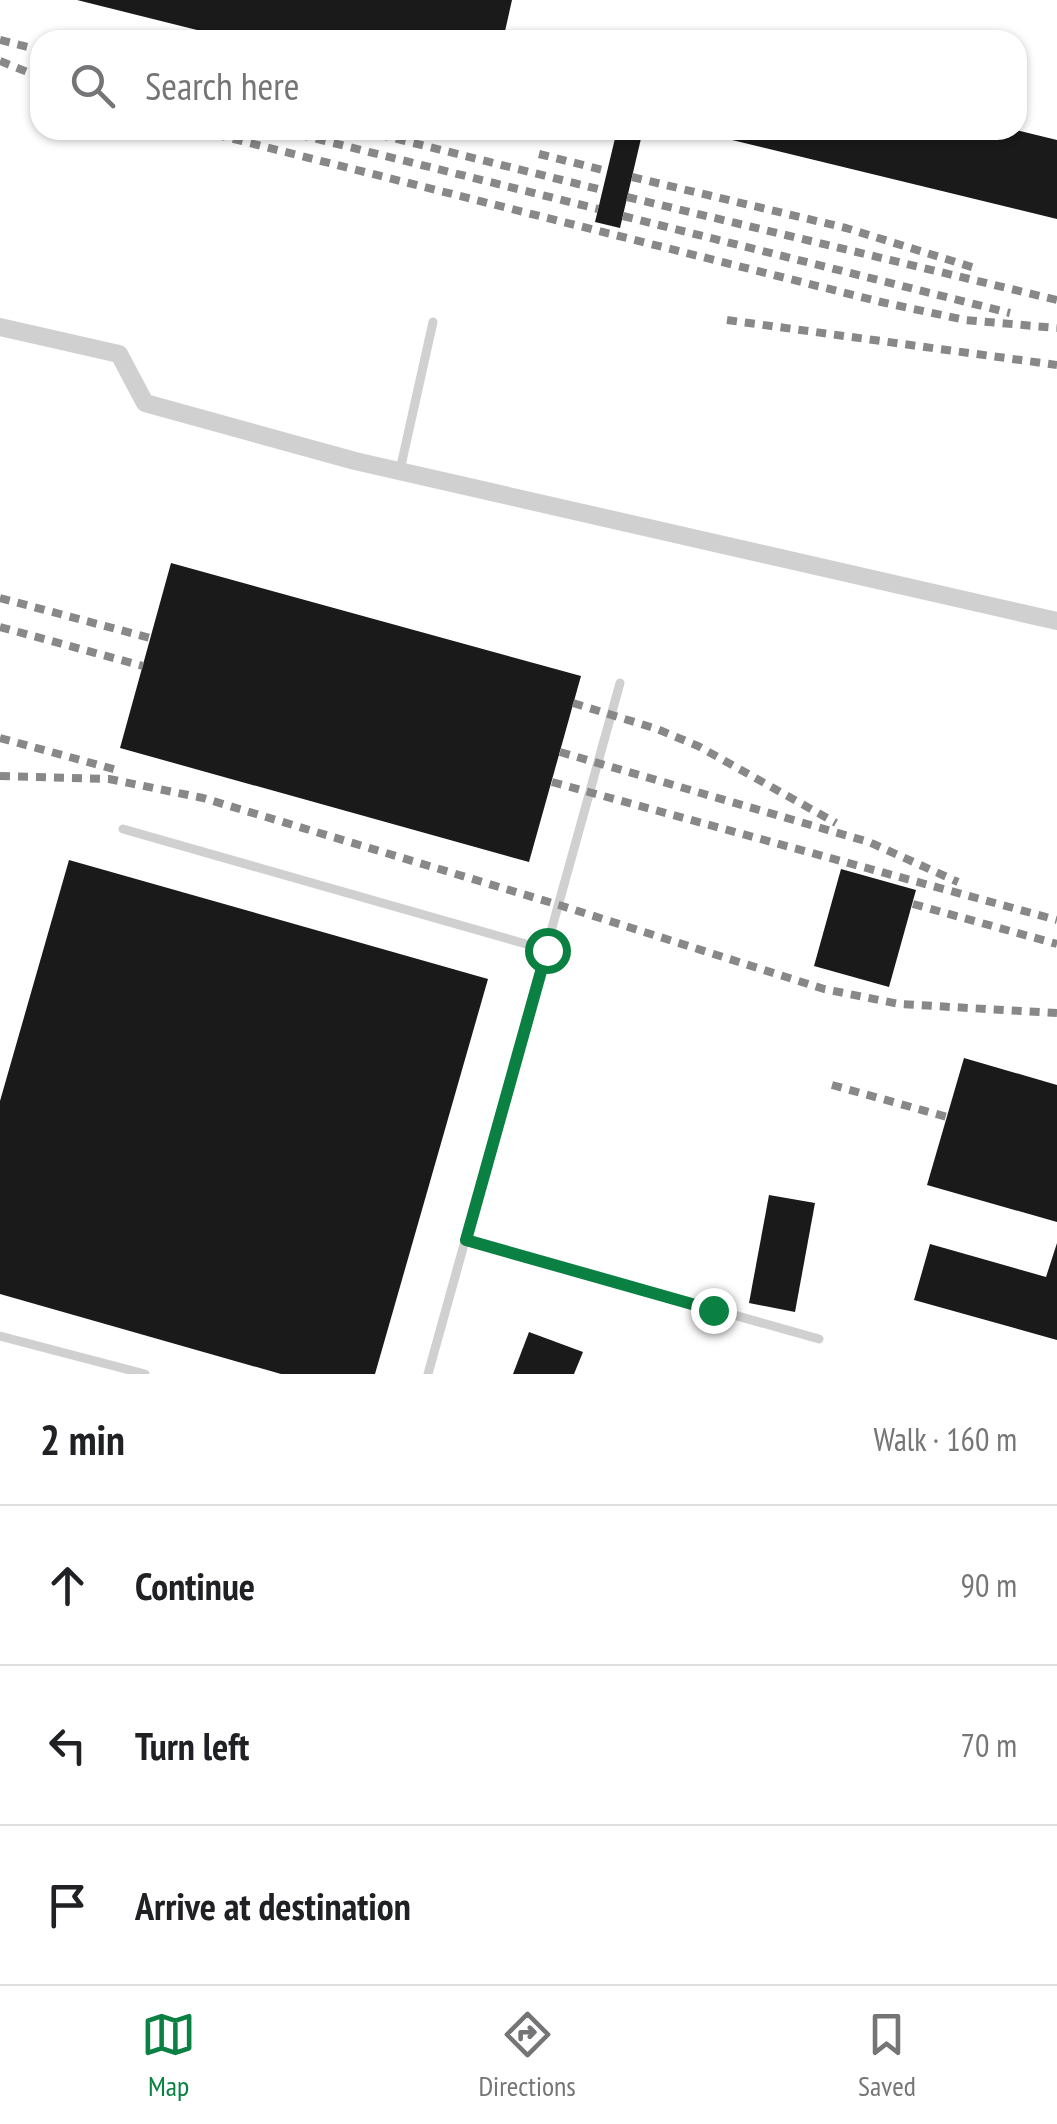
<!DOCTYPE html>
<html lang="en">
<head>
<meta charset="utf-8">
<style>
  body { margin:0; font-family:"PT Sans Narrow",sans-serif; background:#f2f2f2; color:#202124 }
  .stop { position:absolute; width:30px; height:30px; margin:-22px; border:8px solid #0b8043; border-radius:50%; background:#fff }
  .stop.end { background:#0b8043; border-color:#fff; box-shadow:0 2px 10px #0008 }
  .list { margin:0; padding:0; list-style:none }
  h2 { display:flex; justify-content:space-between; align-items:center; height:130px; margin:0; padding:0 40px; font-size:42px }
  h2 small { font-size:32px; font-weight:400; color:#757577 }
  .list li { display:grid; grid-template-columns:65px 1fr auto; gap:30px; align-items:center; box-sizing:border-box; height:160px; padding:0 40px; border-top:2px solid #e0e0e0 }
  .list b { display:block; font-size:38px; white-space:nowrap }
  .list em { font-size:32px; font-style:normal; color:#757577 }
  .icon { flex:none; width:55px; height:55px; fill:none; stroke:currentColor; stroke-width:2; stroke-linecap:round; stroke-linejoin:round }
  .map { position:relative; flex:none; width:1057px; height:1374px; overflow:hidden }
  .search { position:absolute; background:#fff; box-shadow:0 2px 8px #0004; left:30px; right:30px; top:30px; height:110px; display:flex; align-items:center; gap:25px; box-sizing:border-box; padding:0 35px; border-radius:30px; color:#757577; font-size:38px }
  .sheet { height:610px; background:#fff }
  nav { display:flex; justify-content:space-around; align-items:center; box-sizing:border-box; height:140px; border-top:2px solid #e0e0e0; background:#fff; font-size:28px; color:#757577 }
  nav a { display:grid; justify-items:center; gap:5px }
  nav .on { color:#0b8043 }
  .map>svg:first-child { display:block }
</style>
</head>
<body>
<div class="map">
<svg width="1057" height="1374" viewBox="0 0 1057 1374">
  <rect width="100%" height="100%" fill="#fff"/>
  <g fill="#1a1a1a">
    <polygon points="77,0 512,0 503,40 237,40"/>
    <polygon points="606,32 633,39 632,40 604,40"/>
    <polygon points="617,130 643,130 620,228 595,222"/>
    <polygon points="691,130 1016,130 1057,140 1057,219"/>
    <polygon points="171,563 581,676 529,862 120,748"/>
    <polygon points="69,860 488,979 375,1374 281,1374 0,1294 0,1101"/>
    <polygon points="841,869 916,890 889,987 814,966"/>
    <polygon points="964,1058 1057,1085 1057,1222 927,1185"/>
    <polygon points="769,1195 815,1203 795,1312 749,1303"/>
    <polygon points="1057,1243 1057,1340 914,1300 930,1244 1046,1277"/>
    <polygon points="529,1332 583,1352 574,1374 513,1374"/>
  </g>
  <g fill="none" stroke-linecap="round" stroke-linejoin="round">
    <g stroke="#d0d0d0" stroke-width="9">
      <polyline points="400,470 433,322"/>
      <polyline points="123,829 547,950"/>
      <polyline points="465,1239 819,1339"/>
      <polyline points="0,1336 145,1374"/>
      <polyline points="428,1374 620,683"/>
    </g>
    <polyline stroke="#d0d0d0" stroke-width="18" points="0,327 119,354 145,403 355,461 1057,621"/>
    <g stroke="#888" stroke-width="8" stroke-dasharray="10 8" stroke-linecap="butt">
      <polyline points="0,40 40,50"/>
      <polyline points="0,61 40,77"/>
      <polyline points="198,130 881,302 965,320 1057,328"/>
      <polyline points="281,130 598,209"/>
      <polyline points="361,130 602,190"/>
      <polyline points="539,154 607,171"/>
      <polyline points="632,177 846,228 975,268"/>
      <polyline points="627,197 1057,300"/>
      <polyline points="623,216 1010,313"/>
      <polyline points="727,320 1057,365"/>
      <polyline points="0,598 150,638"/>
      <polyline points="0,627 143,666"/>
      <polyline points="573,703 657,729 698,746 836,823"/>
      <polyline points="0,738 117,770"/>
      <polyline points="560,752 869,842 958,882"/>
      <polyline points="0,776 109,779 203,798 559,905 824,989 899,1004 1057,1013"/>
      <polyline points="552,782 1057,920"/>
      <polyline points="913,904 1057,944"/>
      <polyline points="832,1085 947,1117"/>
    </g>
  </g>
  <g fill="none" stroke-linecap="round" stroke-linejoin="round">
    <polyline stroke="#0b8043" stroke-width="12" points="547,950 466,1240 713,1310"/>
  </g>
</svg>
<div class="stop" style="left:547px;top:950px"></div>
<div class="stop end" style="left:713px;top:1310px"></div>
<div class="search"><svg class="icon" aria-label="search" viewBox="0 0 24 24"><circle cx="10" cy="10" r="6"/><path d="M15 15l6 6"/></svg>Search here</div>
</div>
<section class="sheet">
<h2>2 min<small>Walk · 160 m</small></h2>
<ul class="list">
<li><svg class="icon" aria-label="ahead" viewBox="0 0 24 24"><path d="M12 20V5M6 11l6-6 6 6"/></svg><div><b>Continue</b></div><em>90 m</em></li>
<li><svg class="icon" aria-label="left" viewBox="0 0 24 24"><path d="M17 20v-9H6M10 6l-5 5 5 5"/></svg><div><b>Turn left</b></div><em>70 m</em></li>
<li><svg class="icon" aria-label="arrive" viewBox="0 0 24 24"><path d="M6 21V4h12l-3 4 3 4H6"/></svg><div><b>Arrive at destination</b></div></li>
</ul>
</section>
<nav>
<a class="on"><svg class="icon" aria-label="map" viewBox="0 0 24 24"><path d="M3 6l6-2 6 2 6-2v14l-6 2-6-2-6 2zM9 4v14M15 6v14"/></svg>Map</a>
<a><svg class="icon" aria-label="directions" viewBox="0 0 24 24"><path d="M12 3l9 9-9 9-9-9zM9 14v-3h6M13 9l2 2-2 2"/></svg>Directions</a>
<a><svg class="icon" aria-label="saved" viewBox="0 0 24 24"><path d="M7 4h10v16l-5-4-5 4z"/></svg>Saved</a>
</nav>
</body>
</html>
